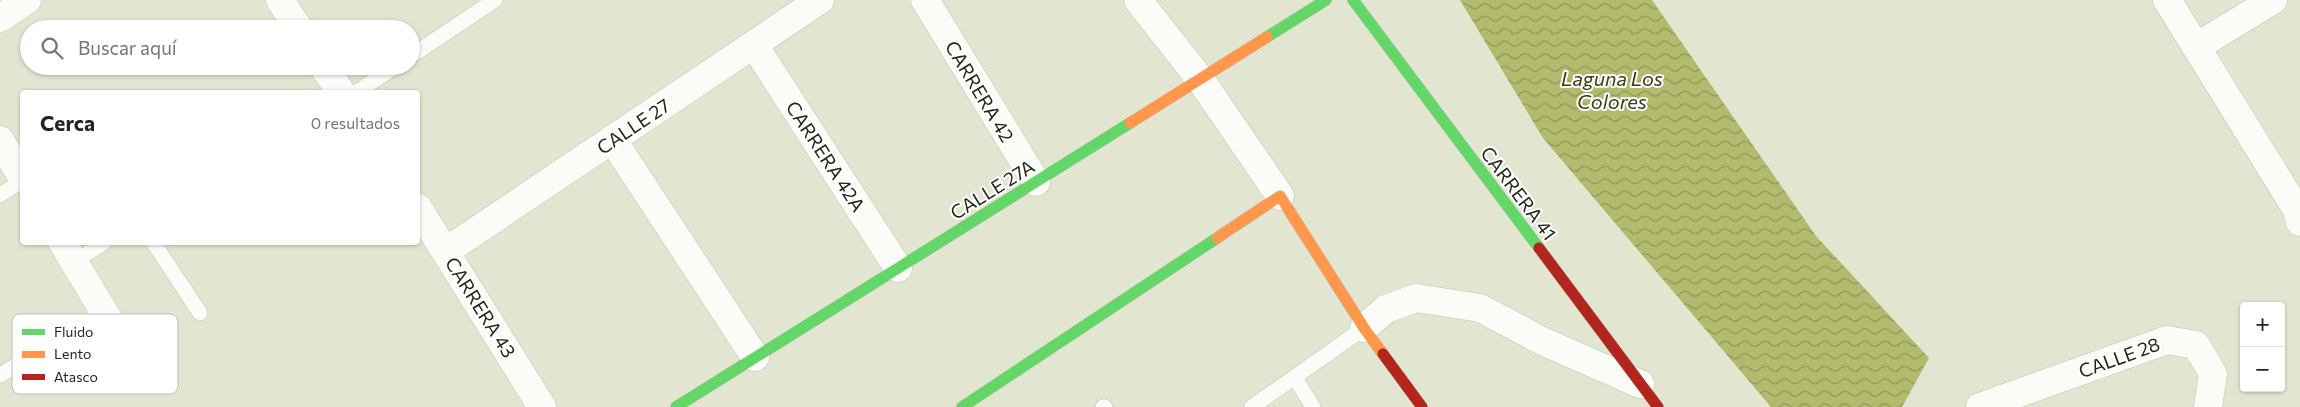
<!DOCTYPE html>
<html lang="es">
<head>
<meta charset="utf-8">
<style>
  body { margin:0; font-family:Commissioner,sans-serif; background:#f6f6f6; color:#222 }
  .controls { position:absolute; right:15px; bottom:15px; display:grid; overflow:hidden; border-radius:5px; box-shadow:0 1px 4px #0004 }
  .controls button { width:45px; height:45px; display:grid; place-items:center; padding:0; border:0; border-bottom:1px solid #e0e0e0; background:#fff; color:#222; font:25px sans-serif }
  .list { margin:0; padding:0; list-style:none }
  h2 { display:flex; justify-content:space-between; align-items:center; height:65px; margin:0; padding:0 20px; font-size:21px }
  h2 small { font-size:16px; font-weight:400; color:#767676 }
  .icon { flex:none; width:28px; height:28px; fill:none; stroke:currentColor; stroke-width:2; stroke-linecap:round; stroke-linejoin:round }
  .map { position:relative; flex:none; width:2300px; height:407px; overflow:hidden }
  .search { position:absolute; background:#fff; box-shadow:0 1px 4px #0004; left:20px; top:20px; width:400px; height:55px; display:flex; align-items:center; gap:12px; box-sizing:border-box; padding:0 18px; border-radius:28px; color:#767676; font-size:19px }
  .panel { position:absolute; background:#fff; box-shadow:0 1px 4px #0004; left:20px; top:90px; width:400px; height:155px; border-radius:5px }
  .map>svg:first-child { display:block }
</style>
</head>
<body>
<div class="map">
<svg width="2300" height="407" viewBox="0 0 2300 407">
  <defs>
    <pattern id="water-waves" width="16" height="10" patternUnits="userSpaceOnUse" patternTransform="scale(1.25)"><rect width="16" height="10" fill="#b1ba6d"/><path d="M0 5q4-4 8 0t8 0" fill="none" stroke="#909759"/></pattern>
  </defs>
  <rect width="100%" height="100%" fill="#e2e6d1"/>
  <polygon fill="url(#water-waves)" points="1460,0 1652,0 1816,236 1929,358 1902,407 1771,407 1543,138"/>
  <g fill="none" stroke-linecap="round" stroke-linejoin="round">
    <defs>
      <g id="lane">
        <polyline points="411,56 495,0"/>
        <polyline points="357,92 396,66"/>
        <polyline points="0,195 22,181"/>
        <polyline points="153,242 200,313"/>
        <polyline points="74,262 105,242"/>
        <polyline points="0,375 104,311"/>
        <polyline points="1295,378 1313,407"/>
        <polyline points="1103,407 1105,407"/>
        <polyline points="1252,407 1364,328"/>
      </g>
      <g id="street">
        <polyline points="280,0 299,29"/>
        <polyline points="925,0 1036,182"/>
        <polyline points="1138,0 1200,79 1280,196"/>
        <polyline points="2167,0 2297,210 2300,222"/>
        <polyline points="0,18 27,0"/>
        <polyline points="754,45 898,268"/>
        <polyline points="2196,47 2273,0"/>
        <polyline points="323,66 341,92"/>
        <polyline points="612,139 755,357"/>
        <polyline points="0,140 22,177"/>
        <polyline points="418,208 542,407"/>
        <polyline points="62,242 133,360"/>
        <polyline points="446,251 820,0"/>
        <polyline points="1364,328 1386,309 1416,298 1480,308 1542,341 1640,384"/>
        <polyline points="1980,407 2167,340 2196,345 2213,374 2208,407"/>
      </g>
      <g id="fast">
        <polyline points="1353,0 1539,248"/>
        <polyline points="1267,37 1326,0"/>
        <polyline points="676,407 1130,123"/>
        <polyline points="962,407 1217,238"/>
      </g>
      <g id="slow">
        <polyline points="1130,123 1267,37"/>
        <polyline points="1217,238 1280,196 1364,328 1383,354"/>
      </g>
      <g id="jam">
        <polyline points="1539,248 1658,407"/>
        <polyline points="1383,354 1422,407"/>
      </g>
    </defs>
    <use href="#lane" stroke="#c0c3b3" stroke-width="16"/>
    <use href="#street" stroke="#c0c3b3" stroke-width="29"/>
    <use href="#fast" stroke="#c0c3b3" stroke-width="12"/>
    <use href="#slow" stroke="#c0c3b3" stroke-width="12"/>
    <use href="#jam" stroke="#c0c3b3" stroke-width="12"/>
    <use href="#lane" stroke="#fbfbf8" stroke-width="15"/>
    <use href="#street" stroke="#fbfbf8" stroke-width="28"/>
    <use href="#fast" stroke="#63d668" stroke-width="11"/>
    <use href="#slow" stroke="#ff974d" stroke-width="11"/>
    <use href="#jam" stroke="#b3261e" stroke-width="11"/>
  </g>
  <g text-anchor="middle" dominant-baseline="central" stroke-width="4" stroke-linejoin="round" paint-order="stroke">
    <g font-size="19" fill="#232518" stroke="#fff">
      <text transform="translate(980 91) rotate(59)">CARRERA 42</text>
      <text transform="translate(633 126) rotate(-34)">CALLE 27</text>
      <text transform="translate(826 156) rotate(57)">CARRERA 42A</text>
      <text transform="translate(992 189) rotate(-32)">CALLE 27A</text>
      <text transform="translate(1519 193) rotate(53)">CARRERA 41</text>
      <text transform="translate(481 307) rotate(58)">CARRERA 43</text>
      <text transform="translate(2119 357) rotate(-20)">CALLE 28</text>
    </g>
    <g font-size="20" font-style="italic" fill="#383d13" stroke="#fff">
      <text x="1612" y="78">Laguna Los<tspan x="1612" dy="23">Colores</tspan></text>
    </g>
  </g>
  <rect x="12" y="314" width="166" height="80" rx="8" fill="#fff" stroke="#bdbeba" stroke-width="1"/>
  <rect x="22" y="329" width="23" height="6" fill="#63d668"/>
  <rect x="22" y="351" width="23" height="7" fill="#ff974d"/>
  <rect x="22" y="374" width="23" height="6" fill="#b3261e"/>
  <g font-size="14" fill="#232518">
    <text x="54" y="337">Fluido</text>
    <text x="54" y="359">Lento</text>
    <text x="54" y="382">Atasco</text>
  </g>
</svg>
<div class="controls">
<button>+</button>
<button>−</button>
</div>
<div class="search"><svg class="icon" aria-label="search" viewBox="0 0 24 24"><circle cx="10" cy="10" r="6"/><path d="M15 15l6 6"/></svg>Buscar aquí</div>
<section class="panel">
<h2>Cerca<small>0 resultados</small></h2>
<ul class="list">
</ul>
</section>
</div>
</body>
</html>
